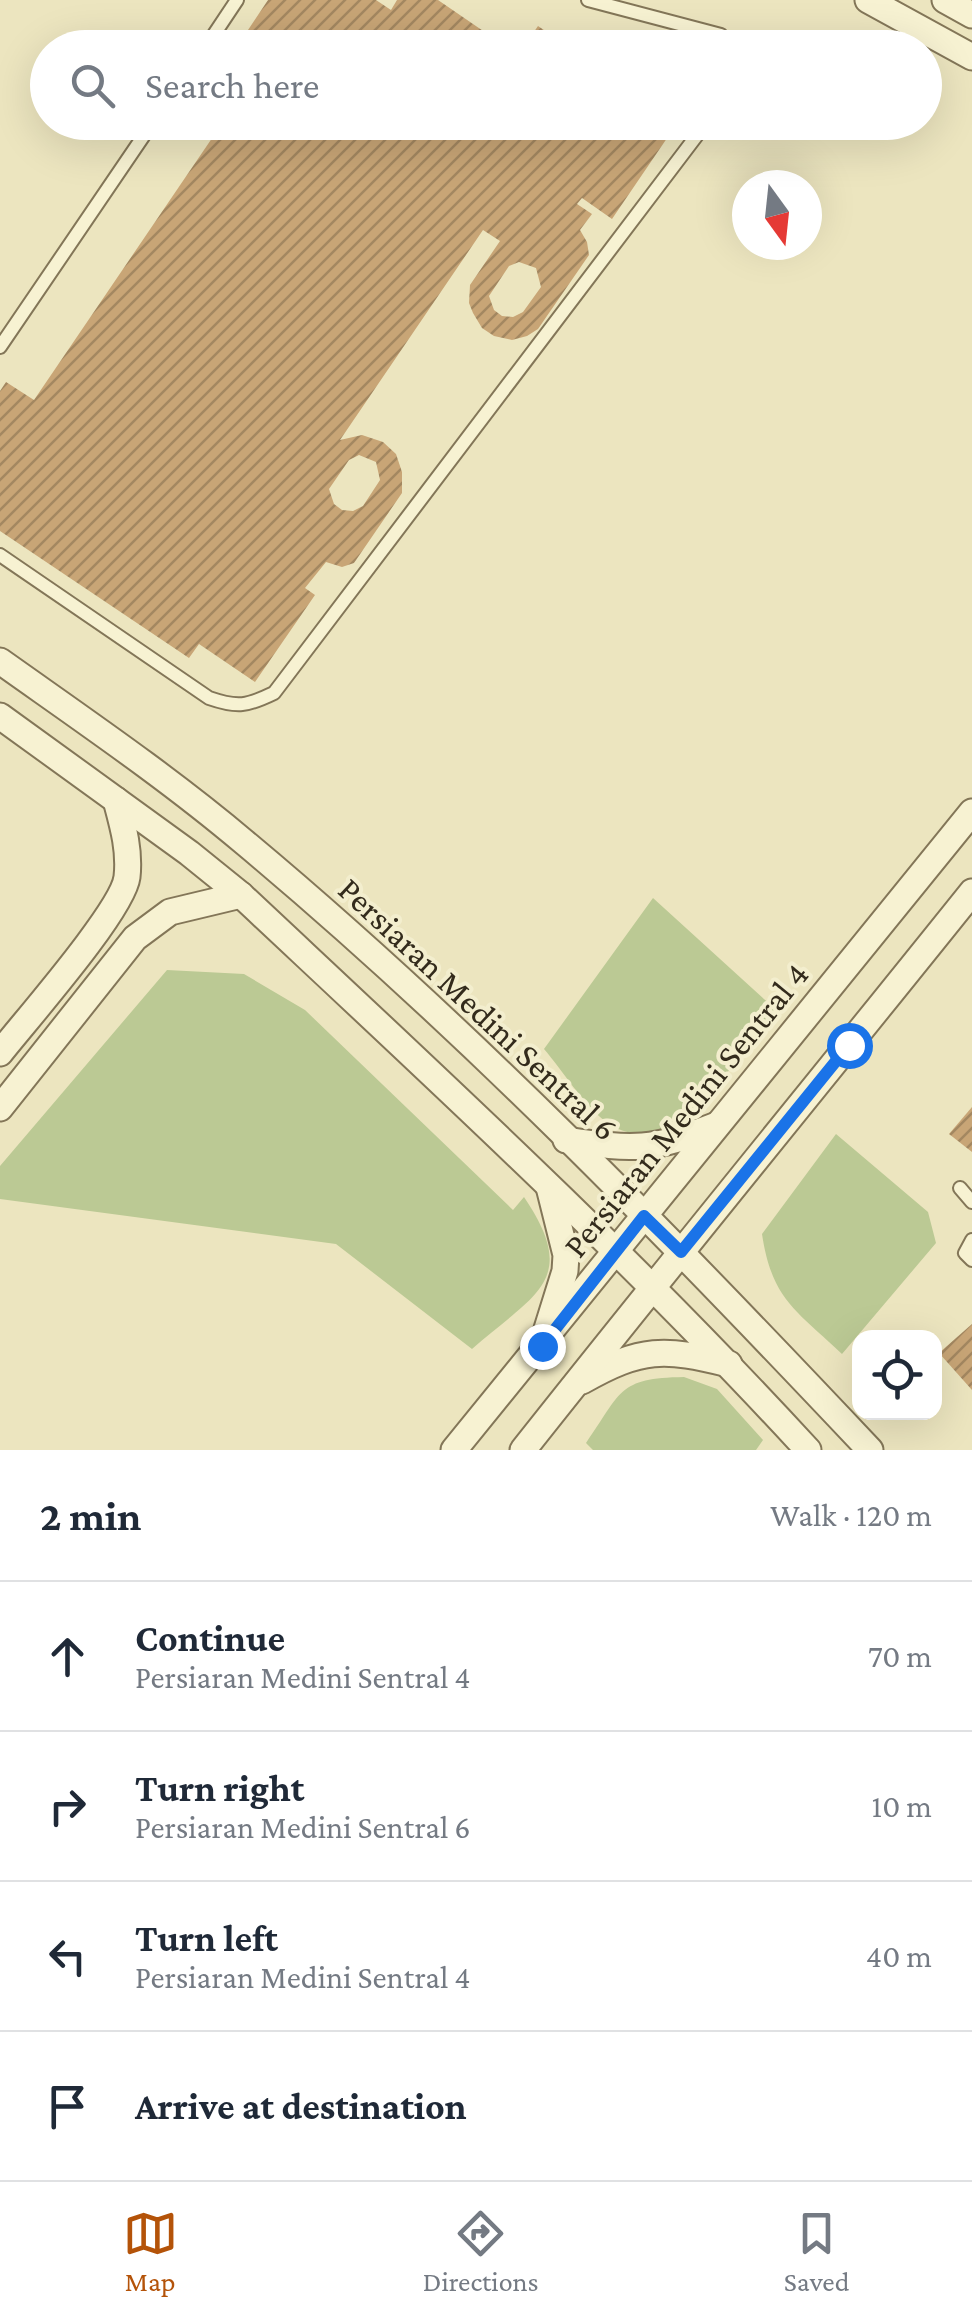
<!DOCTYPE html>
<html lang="en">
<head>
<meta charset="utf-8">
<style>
  body { margin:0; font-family:"Crimson Pro",serif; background:#f6f6f7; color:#1f2937 }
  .controls { position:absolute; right:30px; bottom:30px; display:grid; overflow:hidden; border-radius:20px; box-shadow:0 10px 40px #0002 }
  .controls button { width:90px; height:90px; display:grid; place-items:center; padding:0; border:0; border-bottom:2px solid #e0e1e3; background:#fff; color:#1f2937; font:50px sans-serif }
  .compass { position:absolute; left:732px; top:170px; width:90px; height:90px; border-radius:50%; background:#fff; box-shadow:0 10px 40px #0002; rotate:165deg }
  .stop { position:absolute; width:30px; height:30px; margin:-22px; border:8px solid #1a73e8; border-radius:50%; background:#fff }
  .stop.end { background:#1a73e8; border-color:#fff; box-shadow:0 2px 10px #0008 }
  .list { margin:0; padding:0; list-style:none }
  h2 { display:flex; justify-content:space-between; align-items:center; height:130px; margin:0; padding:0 40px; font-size:42px }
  h2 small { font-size:32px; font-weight:400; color:#747a83 }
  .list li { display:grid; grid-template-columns:65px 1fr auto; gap:30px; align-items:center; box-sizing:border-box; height:150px; padding:0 40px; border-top:2px solid #e0e1e3 }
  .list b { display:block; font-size:38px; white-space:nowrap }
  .list p { margin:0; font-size:32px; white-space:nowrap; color:#747a83 }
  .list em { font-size:32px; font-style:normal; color:#747a83 }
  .icon { flex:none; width:55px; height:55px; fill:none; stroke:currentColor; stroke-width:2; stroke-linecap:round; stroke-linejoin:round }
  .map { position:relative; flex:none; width:972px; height:1450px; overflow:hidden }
  .search { position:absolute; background:#fff; box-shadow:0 10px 40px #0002; left:30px; right:30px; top:30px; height:110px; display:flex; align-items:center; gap:25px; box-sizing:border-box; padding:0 35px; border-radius:55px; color:#747a83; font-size:38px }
  .sheet { height:730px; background:#fff }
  nav { display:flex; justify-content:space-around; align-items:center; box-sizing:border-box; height:140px; border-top:2px solid #e0e1e3; background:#fff; font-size:28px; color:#747a83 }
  nav a { display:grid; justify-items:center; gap:5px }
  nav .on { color:#b45309 }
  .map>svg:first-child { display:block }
</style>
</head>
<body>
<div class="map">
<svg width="972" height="1450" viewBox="0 0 972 1450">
  <defs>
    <pattern id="building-hatch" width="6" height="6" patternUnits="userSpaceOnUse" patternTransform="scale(2.5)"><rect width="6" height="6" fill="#c8a576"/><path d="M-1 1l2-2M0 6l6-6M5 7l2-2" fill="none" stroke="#a38760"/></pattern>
  </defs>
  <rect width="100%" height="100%" fill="#ece5bf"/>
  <g fill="#bbc994">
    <path d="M653 898 775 1009C740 1053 672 1172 605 1121 584 1105 562 1070 544 1049Z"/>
    <path d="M167 970 244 974 305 1010 513 1210 524 1197C581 1281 534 1294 472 1349L336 1244 0 1199V1166Z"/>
    <path d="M836 1134 928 1212 936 1243 842 1354C796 1310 772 1300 762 1234Z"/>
    <path d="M684 1377 717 1389 763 1440 756 1450H593L586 1443C622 1392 617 1378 684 1377Z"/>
  </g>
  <g fill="url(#building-hatch)" fill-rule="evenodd">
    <polygon points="268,0 376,0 391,10 397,0 438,0 508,48 236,48"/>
    <polygon points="538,26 570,48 523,48"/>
    <path d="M223 122H678L612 219 582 198 577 204 592 214 580 230 587 242 589 255 538 329 527 336 512 340 494 336 482 328 473 313 469 303 470 285 500 241 483 230 340 440 362 435 383 442 396 454 402 472V493L354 563 342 567 326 562 305 588 315 595 255 682 199 644 189 658 0 531V391L6 382 34 400ZM519 262 536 268 541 287 523 312 513 317 502 316 494 310 489 296 509 266ZM359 455 376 462 380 480 363 506 353 511 342 510 334 504 329 489 349 460Z"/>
    <polygon points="972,1107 972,1152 949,1134"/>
    <polygon points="972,1324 972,1390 939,1353"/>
  </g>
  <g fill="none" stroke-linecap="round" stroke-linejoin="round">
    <defs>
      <g id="lane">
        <polyline points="588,0 721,35 728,48"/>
        <polyline points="205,48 237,0"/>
        <polyline points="0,347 153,122"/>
        <path d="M0 555 209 698C238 708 247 706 274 693L707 122"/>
        <polyline points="960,1188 972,1202"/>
        <polyline points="972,1240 965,1253 972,1260"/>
      </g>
      <g id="street">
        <polyline points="868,0 972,57"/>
        <polyline points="945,0 972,15"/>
        <path d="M0 661C83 720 167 777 244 842 467 1028 671 1239 870 1450"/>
        <path d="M0 716 189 853 241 895C434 1076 629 1255 808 1450"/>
        <path d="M0 1053C26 1020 123 910 127 877 130 850 123 826 116 800"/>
        <polyline points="0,1108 135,938 170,912 241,895"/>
        <path d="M566 1140C635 1150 651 1151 717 1125"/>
        <polyline points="546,1332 565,1271 566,1255 549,1187"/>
        <path d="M582 1381C642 1347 664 1348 729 1364"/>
        <polyline points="454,1450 972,812"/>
        <path d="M523 1450C671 1263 822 1079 972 892"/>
      </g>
    </defs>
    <use href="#lane" stroke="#837658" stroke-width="16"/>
    <use href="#street" stroke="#837658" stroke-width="29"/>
    <use href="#lane" stroke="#f7f2d2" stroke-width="12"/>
    <use href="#street" stroke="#f7f2d2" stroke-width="25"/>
  </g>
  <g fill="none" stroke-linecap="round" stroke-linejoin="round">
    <polyline stroke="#1a73e8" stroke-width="12" points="542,1346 644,1216 681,1252 849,1045"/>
  </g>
  <g text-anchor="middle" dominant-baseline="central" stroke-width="8" stroke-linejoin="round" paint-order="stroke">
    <g font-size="35" fill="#332b1c" stroke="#f3eece">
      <text transform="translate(478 1009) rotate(43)">Persiaran Medini Sentral 6</text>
      <text transform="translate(686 1110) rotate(-51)">Persiaran Medini Sentral 4</text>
    </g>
  </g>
</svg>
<div class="controls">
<button><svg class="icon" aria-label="locate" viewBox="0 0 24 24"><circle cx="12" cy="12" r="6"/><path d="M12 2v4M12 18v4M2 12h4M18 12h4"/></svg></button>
</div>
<svg class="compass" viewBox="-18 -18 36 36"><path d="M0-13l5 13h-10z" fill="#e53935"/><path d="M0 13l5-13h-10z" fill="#747a83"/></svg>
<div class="stop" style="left:849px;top:1045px"></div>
<div class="stop end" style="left:542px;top:1346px"></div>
<div class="search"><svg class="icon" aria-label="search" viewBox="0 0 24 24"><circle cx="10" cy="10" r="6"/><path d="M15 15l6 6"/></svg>Search here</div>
</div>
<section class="sheet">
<h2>2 min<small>Walk · 120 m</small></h2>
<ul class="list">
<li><svg class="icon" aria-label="ahead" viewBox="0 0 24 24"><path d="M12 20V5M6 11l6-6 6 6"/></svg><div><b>Continue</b><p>Persiaran Medini Sentral 4</p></div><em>70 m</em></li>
<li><svg class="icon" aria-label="right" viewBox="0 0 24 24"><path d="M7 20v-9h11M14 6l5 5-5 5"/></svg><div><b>Turn right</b><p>Persiaran Medini Sentral 6</p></div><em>10 m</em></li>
<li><svg class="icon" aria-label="left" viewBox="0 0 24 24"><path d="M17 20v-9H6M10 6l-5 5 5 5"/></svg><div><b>Turn left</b><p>Persiaran Medini Sentral 4</p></div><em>40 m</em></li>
<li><svg class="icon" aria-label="arrive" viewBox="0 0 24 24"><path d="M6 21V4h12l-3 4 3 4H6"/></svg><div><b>Arrive at destination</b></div></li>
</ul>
</section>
<nav>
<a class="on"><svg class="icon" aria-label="map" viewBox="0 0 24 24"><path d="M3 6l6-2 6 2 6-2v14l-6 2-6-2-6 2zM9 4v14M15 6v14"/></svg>Map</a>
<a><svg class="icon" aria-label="directions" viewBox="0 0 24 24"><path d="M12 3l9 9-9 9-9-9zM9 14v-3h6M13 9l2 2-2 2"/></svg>Directions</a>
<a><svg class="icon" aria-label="saved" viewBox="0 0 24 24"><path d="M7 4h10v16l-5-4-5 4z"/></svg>Saved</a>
</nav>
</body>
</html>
